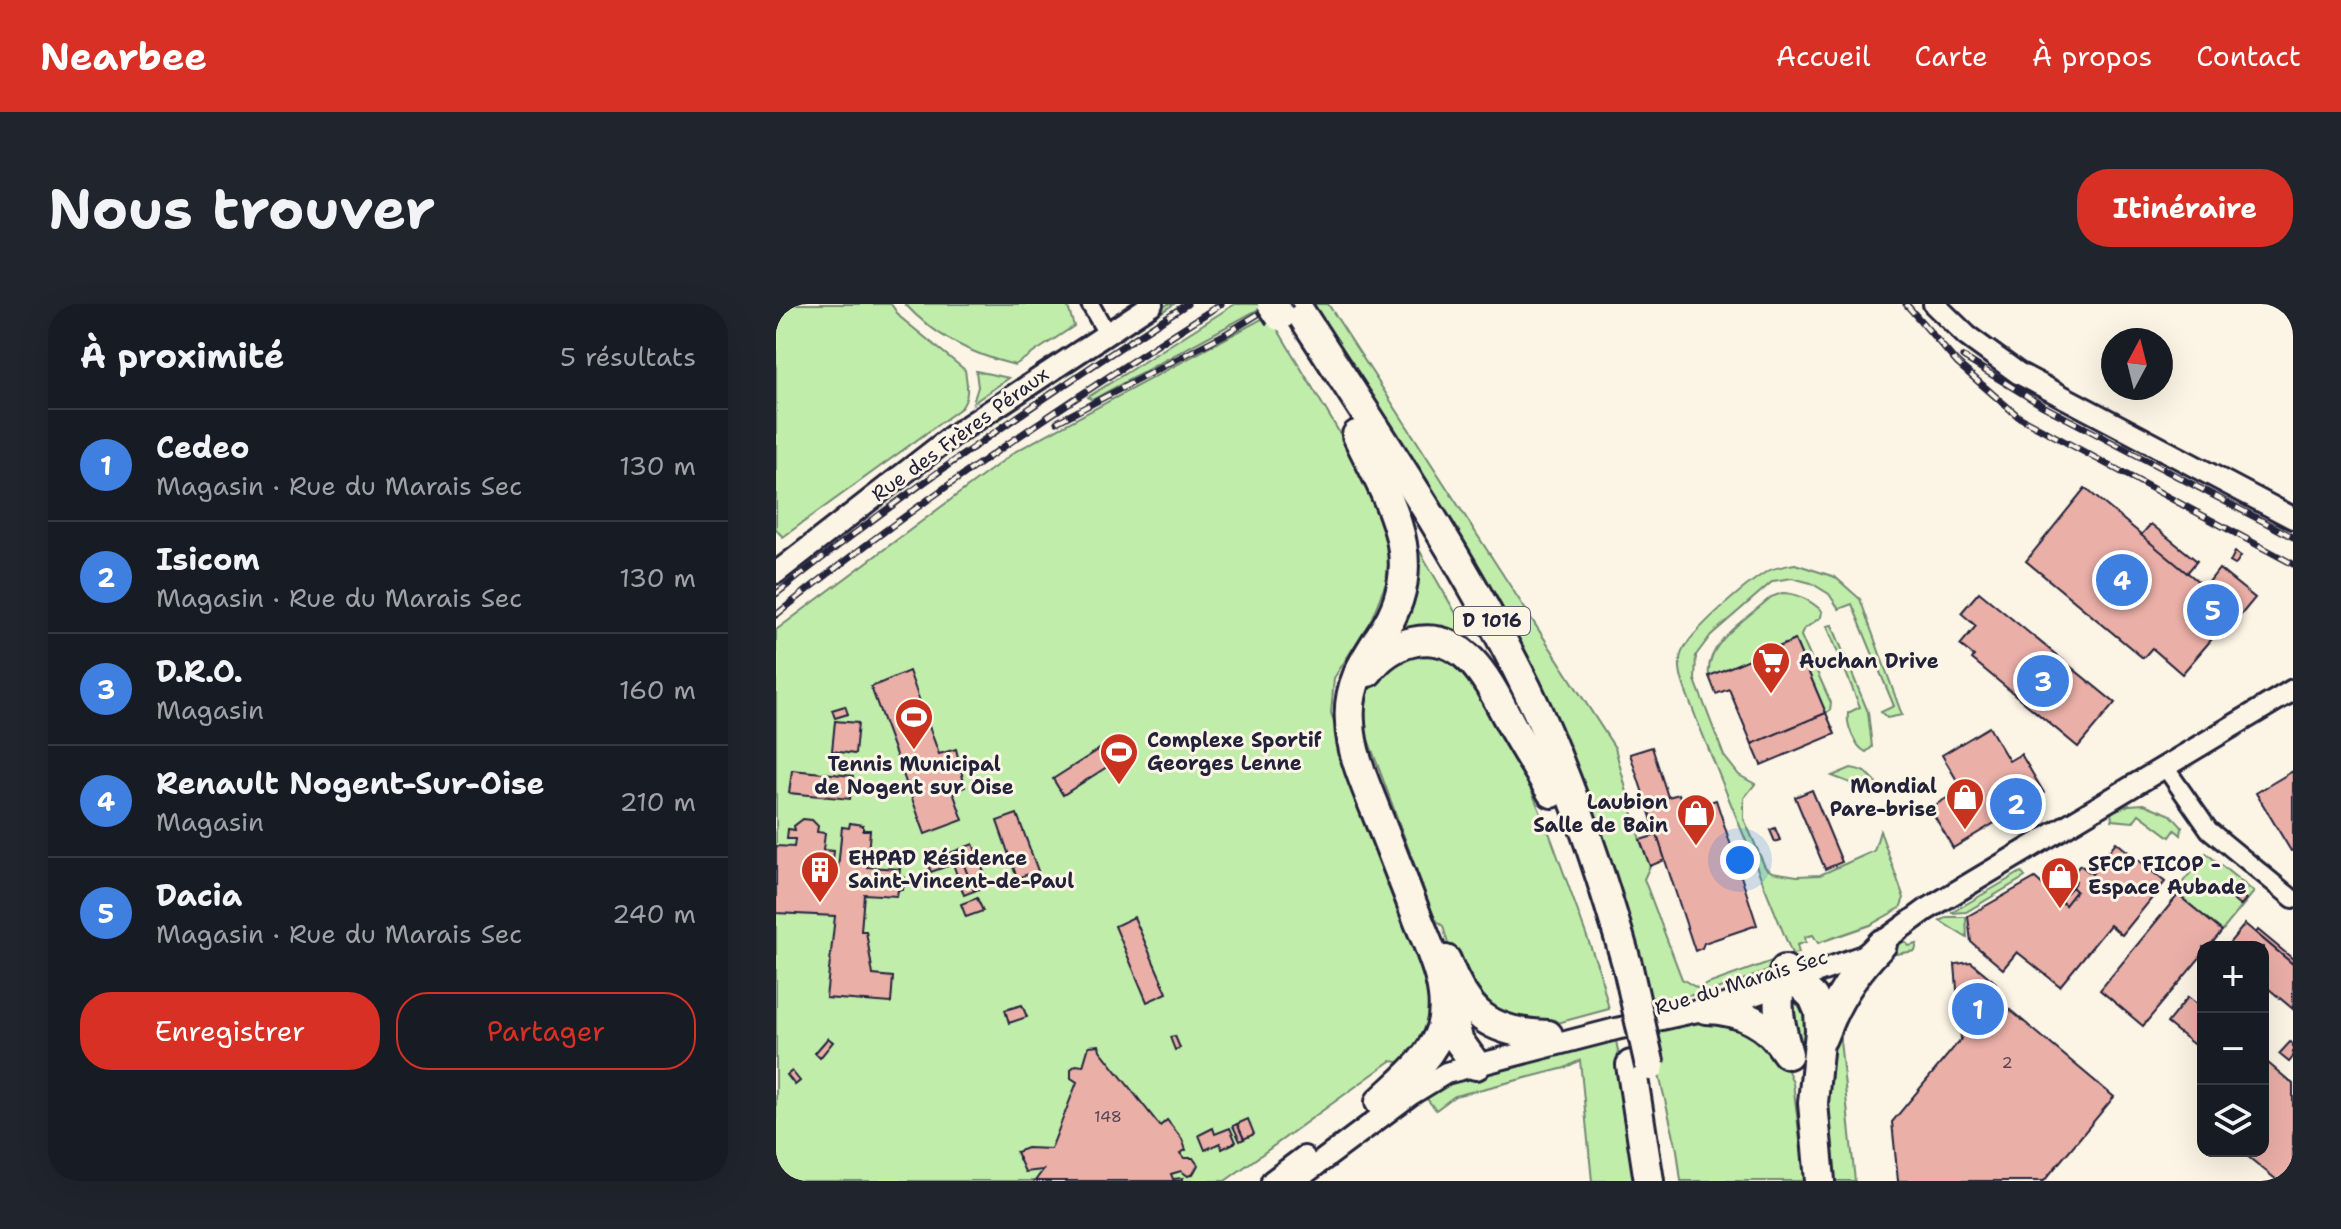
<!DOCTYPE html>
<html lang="fr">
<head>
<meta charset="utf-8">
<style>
  body { margin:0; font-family:"Shantell Sans",sans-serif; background:#20242c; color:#f1f3f6 }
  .controls { position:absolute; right:24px; bottom:24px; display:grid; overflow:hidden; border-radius:16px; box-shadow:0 8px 32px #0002 }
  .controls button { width:72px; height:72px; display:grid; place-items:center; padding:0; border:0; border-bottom:2px solid #363941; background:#171b24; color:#f1f3f6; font:40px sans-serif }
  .compass { position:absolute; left:1325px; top:24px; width:72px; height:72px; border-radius:50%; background:#171b24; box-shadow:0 8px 32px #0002; rotate:7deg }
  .you { position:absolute; left:964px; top:556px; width:28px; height:28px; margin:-20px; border:6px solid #fff; border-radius:50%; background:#1a73e8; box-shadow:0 0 0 12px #1a73e833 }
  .badge { display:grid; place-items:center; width:52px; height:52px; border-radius:50%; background:#d93025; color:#fff; font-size:26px; font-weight:700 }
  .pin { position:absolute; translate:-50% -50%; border:4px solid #fff; box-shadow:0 2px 8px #0006 }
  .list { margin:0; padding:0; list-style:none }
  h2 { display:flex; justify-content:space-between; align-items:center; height:104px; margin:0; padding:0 32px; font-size:34px }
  h2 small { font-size:26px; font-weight:400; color:#9ea1a6 }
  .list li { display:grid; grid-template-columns:52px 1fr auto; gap:24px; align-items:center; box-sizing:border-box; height:112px; padding:0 32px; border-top:2px solid #363941 }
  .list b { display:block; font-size:30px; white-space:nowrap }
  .list p { margin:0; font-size:26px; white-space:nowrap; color:#9ea1a6 }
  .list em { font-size:26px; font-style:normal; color:#9ea1a6 }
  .actions { display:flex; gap:16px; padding:24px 32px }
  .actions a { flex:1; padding:18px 0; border:2px solid #d93025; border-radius:32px; text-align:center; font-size:28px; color:#d93025 }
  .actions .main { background:#d93025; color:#fff }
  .icon { flex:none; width:44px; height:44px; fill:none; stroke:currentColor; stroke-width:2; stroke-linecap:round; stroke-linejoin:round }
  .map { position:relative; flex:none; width:1517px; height:877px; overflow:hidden; border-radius:32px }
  header { display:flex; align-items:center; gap:48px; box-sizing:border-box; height:112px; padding:0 40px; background:#d93025; color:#fff }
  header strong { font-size:38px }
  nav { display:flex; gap:44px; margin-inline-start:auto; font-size:28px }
  .intro { display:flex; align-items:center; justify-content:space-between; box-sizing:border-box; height:192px; padding:0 48px }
  h1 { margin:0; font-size:56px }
  .button { padding:20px 36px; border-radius:32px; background:#d93025; color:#fff; font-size:28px; font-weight:700 }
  main { display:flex; gap:48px; padding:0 48px }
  aside { flex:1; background:#171b24; border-radius:32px; box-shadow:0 8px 32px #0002 }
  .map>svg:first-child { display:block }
</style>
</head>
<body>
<header>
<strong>Nearbee</strong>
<nav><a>Accueil</a><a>Carte</a><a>À propos</a><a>Contact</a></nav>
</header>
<div class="intro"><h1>Nous trouver</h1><a class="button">Itinéraire</a></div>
<main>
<aside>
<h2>À proximité<small>5 résultats</small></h2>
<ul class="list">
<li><span class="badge" style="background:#3f7fe0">1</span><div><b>Cedeo</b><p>Magasin · Rue du Marais Sec</p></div><em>130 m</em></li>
<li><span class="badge" style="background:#3f7fe0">2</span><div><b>Isicom</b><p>Magasin · Rue du Marais Sec</p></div><em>130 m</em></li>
<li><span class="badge" style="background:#3f7fe0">3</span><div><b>D.R.O.</b><p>Magasin</p></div><em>160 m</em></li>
<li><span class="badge" style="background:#3f7fe0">4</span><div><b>Renault Nogent-Sur-Oise</b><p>Magasin</p></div><em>210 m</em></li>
<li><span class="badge" style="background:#3f7fe0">5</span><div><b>Dacia</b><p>Magasin · Rue du Marais Sec</p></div><em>240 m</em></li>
</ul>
<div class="actions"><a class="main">Enregistrer</a><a>Partager</a></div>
</aside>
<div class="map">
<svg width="1517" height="877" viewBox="0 0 1517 877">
  <rect width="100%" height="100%" fill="#fcf5e5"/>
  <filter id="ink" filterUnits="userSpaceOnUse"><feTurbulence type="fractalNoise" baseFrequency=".0125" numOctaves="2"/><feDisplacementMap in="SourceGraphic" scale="16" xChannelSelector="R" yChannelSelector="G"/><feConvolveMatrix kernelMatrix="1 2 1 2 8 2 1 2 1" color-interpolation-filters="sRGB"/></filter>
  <g filter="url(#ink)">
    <g fill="#c1edab" stroke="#728873" stroke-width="2">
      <path d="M0 0H115L124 13 189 66C191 79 194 94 185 104L7 233 0 226Z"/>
      <path d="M129 0H291L298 22 239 61C197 51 159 33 129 0Z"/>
      <polygon points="392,0 398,0 182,143 85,213 146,164"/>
      <polygon points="459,0 482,0 485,4 316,96 312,93"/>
      <polygon points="528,0 552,0 839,444 864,536 874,562 868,575 906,675 921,684 996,657 995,666 933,688 871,699 797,456 682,229"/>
      <polygon points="493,11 587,168 606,205 613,251 610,279 595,316 558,374 555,409 651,663 662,713 636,760 615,757 449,877 5,877 0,865 0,326 240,147"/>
      <polygon points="200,67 233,74 197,99 202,83"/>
      <polygon points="638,237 700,344 612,331"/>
      <path d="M1019 260 1059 273 1084 295 1126 411 1111 414 1105 408 1118 402 1076 300 1063 305 1053 290 1035 279 1016 274 997 277 935 331 920 351 919 376 948 452 963 471 979 480 968 494V515L989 563 996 568 1021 572 1044 571 1098 547 1104 527 1128 594 1124 604 1094 621 1042 639 1037 631 1029 633 1030 638 1021 641 1023 649 1016 650 920 414C914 396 902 374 904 355 905 334 971 280 990 268 998 263 1010 262 1019 260Z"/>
      <path d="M1006 289C1021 289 1035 297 1046 307L1045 313 1027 326 1025 332 1055 399 1054 406 1050 409 1019 336 933 372C929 338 972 314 995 293Z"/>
      <path d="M1056 321 1092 408 1096 443 1090 448C1079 443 1070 421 1072 409L1084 403 1051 322Z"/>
      <path d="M622 348 681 351 738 445 774 531 823 666 833 705 774 721 721 715 679 665 667 622 659 616 586 419C587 379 595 375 622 348Z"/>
      <path d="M1075 464C1089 466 1103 474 1101 489L1056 472Z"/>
      <polygon points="1368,500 1395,511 1406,523 1405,531 1399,526 1394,533 1363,510 1357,518 1336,516 1335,508 1353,501"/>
      <polygon points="1430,549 1478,588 1446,627 1399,588"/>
      <polygon points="1245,568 1249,573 1190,608 1175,609"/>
      <polygon points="1172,613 1190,613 1191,634 1164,617"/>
      <path d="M1128 637 1133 642 1141 640 1139 647 1114 651 1072 700V710L1064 736 1079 877H1052C1046 807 1033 755 1072 692 1087 668 1103 650 1128 637Z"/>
      <polygon points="1013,691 1032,699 1028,764 1021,755"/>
      <polygon points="920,711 959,716 1007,754 1017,779 1029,877 905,877 901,846 871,721"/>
      <polygon points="839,731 852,802 858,877 816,877 804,756 789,764 679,792 660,806 650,794 684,772"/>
    </g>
    <g fill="#eaafa7" stroke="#22223b" stroke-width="2">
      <polygon points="1309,184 1429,283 1443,265 1479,294 1464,312 1459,308 1406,370 1376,344 1367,354 1250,257"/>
      <polygon points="1375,220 1421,257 1411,269 1365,231"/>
      <polygon points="1459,248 1465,252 1459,261 1454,258"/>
      <polygon points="1203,288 1339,399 1302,443 1196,355 1198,352 1184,341 1200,322 1185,309"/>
      <polygon points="1019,336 1050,409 976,440 953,385 940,390 933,372"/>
      <polygon points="133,367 163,450 180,445 189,483 177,488 187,516 149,530 95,383"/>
      <polygon points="69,402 72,410 59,414 56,406"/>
      <polygon points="1050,409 1059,430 985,461 976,440"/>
      <polygon points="59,417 82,419 79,450 56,447"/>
      <polygon points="1213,423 1233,457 1245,450 1268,489 1177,544 1154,504 1186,485 1166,451"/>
      <polygon points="327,443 337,459 287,491 277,475"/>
      <polygon points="876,443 892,493 903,490 908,506 940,496 981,621 928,639 926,644 919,647 854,450"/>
      <polygon points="16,466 77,472 74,495 13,489"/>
      <polygon points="1517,467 1517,546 1515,547 1480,489"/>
      <polygon points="1036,486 1066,558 1049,565 1019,493"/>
      <polygon points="1250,500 1253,505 1232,517 1229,512"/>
      <polygon points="241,510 262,567 241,574 221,517"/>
      <polygon points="27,515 36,516 42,522 41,528 49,529 47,546 58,547 56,564 62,565 66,523 73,524 74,519 87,521 87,526 94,526 91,563 124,565 123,572 128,573 127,586 122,586 121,592 88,590 85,627 90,627 97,671 117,673 115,699 50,694 59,612 0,609 0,542 18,543 19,535 11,535 12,525 19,526 18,522"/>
      <polygon points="999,524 1004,536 999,538 994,526"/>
      <polygon points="881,531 889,556 874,562 864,536"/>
      <polygon points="1340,538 1389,578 1346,631 1334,621 1284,682 1241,648 1227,665 1195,638 1192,612 1259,574 1289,601 1300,587 1296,583 1300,577 1295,572 1304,561 1316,570"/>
      <polygon points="197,540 213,581 198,587 182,546"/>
      <polygon points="182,546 198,587 188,591 177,560 155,568 151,557"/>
      <polygon points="1296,583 1300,587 1289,601 1284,596"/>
      <polygon points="1464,590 1470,595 1464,602 1458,597"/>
      <polygon points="1402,591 1446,627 1433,643 1427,643 1427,650 1367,722 1324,686"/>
      <polygon points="201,594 207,607 190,613 185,600"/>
      <polygon points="358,613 391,689 371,698 339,622"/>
      <polygon points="1469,620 1517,660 1517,705 1487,680 1487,643 1450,643"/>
      <polygon points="1482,626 1517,655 1517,660 1480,629"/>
      <polygon points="1195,658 1220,679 1221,695 1338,793 1268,877 1122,877 1116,818 1185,735 1179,660"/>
      <polygon points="1412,693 1427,705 1427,748 1391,719"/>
      <polygon points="246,701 251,713 233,719 229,706"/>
      <polygon points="399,732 404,744 399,746 394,733"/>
      <polygon points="52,734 57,738 44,754 39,749"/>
      <polygon points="1514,738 1517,740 1517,753 1513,758 1503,750"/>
      <polygon points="323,741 324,746 384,822 391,816 406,835 410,846 404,849 408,854 417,854 422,861 417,870 412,872 405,867 395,870 397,875 407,874 405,877 259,877 267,866 249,868 240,848 251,844 275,845 301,778 295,774 295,765 300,761 307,762 313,742"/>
      <polygon points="1492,759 1517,780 1517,870 1511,877 1502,877 1465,847 1487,847 1487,765"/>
      <polygon points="16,767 24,777 19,781 11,771"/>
      <polygon points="472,815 478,830 468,835 461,820"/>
      <polygon points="461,820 468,835 464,837 457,822"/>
      <polygon points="437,824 439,830 454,824 460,838 446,845 444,839 429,846 423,831"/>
    </g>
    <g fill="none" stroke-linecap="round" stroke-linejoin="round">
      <defs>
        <g id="minor">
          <polyline points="314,0 330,28"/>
          <polyline points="1389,463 1433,526 1517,595"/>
        </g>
        <g id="tertiary">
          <polyline points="1158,0 1191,32 1242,69 1517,214"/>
          <polyline points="0,269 176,132 376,0"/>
          <polyline points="496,877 528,853"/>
          <polyline points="519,877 634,791 670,769 840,725 949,701 1087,652 1150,606 1517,386"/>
        </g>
        <g id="trunk">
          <path d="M519 0C600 126 685 250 751 385 794 475 825 568 852 664"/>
          <path d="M581 131C613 198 654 258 606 329 587 358 571 382 574 418 575 449 588 477 599 505 614 543 629 581 643 618 656 650 675 689 665 724 656 754 626 777 604 798"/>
          <path d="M592 368C603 353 618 342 636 338 693 325 716 386 738 426 750 447 763 468 776 489"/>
          <path d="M670 656C691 710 713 729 772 731"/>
          <polyline points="675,700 682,736 700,761"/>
          <path d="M930 705C964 706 992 719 1010 748"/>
          <path d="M1046 734C1059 698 1079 667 1106 640"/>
          <path d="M1012 750C1004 721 997 695 1009 666L1037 693 1043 707 1044 727 1037 799 1044 877"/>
          <polyline points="855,761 873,877"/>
        </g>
      </defs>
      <use href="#minor" stroke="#22223b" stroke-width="22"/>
      <use href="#tertiary" stroke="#22223b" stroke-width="26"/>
      <use href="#trunk" stroke="#22223b" stroke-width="34"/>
      <use href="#minor" stroke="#fcf5e5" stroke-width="16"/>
      <use href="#tertiary" stroke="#fcf5e5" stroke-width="20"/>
      <use href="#trunk" stroke="#fcf5e5" stroke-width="28"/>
      <defs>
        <g id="rail">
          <polyline points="1130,0 1181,59 1243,113 1517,260"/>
          <polyline points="1187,53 1267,102 1517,233"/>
          <polyline points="281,118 451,29 499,0"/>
          <path d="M0 290C132 185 270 91 411 0"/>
          <path d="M0 311C141 197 293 97 445 0"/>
        </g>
      </defs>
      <use href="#rail" stroke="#22223b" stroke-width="7"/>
      <use href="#rail" stroke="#fcf5e5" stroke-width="4" stroke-dasharray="12" stroke-linecap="butt"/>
      <defs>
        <g id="trunk-bridge">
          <polyline points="496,0 504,12"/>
          <polyline points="852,664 874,762"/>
        </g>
      </defs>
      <use href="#trunk-bridge" stroke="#22223b" stroke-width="34" stroke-linecap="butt"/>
      <use href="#trunk-bridge" stroke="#fcf5e5" stroke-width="28"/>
    </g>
  </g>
  <defs>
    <symbol id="supermarket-pin" viewBox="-11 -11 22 30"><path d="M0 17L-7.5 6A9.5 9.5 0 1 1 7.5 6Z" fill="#c8321e" stroke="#fcf5e5"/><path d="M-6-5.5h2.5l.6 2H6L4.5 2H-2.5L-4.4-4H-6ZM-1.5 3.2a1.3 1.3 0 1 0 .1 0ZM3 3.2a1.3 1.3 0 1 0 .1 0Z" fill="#fff"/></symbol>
    <symbol id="stadium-pin" viewBox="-11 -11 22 30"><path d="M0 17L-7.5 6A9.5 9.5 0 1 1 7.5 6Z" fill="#c8321e" stroke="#fcf5e5"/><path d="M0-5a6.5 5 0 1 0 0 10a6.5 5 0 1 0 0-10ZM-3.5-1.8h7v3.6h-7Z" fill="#fff"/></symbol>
    <symbol id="shop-pin" viewBox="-11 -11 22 30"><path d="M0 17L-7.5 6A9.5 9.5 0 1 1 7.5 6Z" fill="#c8321e" stroke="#fcf5e5"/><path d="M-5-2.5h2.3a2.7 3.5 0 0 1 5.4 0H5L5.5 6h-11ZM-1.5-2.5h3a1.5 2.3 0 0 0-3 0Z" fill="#fff"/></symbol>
    <symbol id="building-pin" viewBox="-11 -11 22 30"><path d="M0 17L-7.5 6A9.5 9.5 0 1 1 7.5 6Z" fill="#c8321e" stroke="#fcf5e5"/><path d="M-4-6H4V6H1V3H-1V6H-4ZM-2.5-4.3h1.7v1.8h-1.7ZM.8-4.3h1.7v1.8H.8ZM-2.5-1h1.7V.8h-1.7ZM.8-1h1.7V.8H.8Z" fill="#fff"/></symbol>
  </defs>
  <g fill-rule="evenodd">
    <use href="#supermarket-pin" x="973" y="335" width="44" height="60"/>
    <use href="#stadium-pin" x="116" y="391" width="44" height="60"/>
    <use href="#stadium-pin" x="321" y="426" width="44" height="60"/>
    <use href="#shop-pin" x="1167" y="471" width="44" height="60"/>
    <use href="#shop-pin" x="898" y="487" width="44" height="60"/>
    <use href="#building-pin" x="22" y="544" width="44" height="60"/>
    <use href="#shop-pin" x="1262" y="550" width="44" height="60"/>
  </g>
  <g text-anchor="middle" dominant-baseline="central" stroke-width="6" stroke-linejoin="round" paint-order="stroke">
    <g font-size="16" fill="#544556">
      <text x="1231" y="758">2</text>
      <text x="332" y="812">148</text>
    </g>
    <rect fill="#fcf5e5" stroke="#63616e" stroke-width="2" x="678" y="303" width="76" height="28" rx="6"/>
    <g font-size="18" font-weight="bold" fill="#22223b">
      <text x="716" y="317">D 1016</text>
    </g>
    <g font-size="20" fill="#22223b" stroke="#fcf5e5">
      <text transform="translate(184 130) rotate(-36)">Rue des Frères Péraux</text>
      <text transform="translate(965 678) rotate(-17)">Rue du Marais Sec</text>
    </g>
    <g font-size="20" font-weight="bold" fill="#22223b" stroke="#fcf5e5" text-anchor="start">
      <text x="1023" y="357">Auchan Drive</text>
      <text x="371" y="436">Complexe Sportif<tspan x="371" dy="23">Georges Lenne</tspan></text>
      <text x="138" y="460" text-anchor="middle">Tennis Municipal<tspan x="138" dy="23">de Nogent sur Oise</tspan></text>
      <text x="1161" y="482" text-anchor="end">Mondial<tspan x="1161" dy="23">Pare-brise</tspan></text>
      <text x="892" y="498" text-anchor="end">Laubion<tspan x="892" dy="23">Salle de Bain</tspan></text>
      <text x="72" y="554">EHPAD Résidence<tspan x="72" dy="23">Saint-Vincent-de-Paul</tspan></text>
      <text x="1312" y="560">SFCP FICOP -<tspan x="1312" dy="23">Espace Aubade</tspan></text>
    </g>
  </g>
</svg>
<div class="controls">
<button>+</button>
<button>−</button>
<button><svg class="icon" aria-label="layers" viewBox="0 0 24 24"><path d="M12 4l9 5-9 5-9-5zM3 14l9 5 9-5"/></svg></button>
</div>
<svg class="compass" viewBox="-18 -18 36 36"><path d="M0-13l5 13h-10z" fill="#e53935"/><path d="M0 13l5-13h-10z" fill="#9ea1a6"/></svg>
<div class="you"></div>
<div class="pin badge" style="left:1202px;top:705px;background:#3f7fe0">1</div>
<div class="pin badge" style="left:1240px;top:500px;background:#3f7fe0">2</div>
<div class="pin badge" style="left:1267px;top:377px;background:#3f7fe0">3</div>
<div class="pin badge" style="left:1346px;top:276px;background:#3f7fe0">4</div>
<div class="pin badge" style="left:1437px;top:306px;background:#3f7fe0">5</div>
</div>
</main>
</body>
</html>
